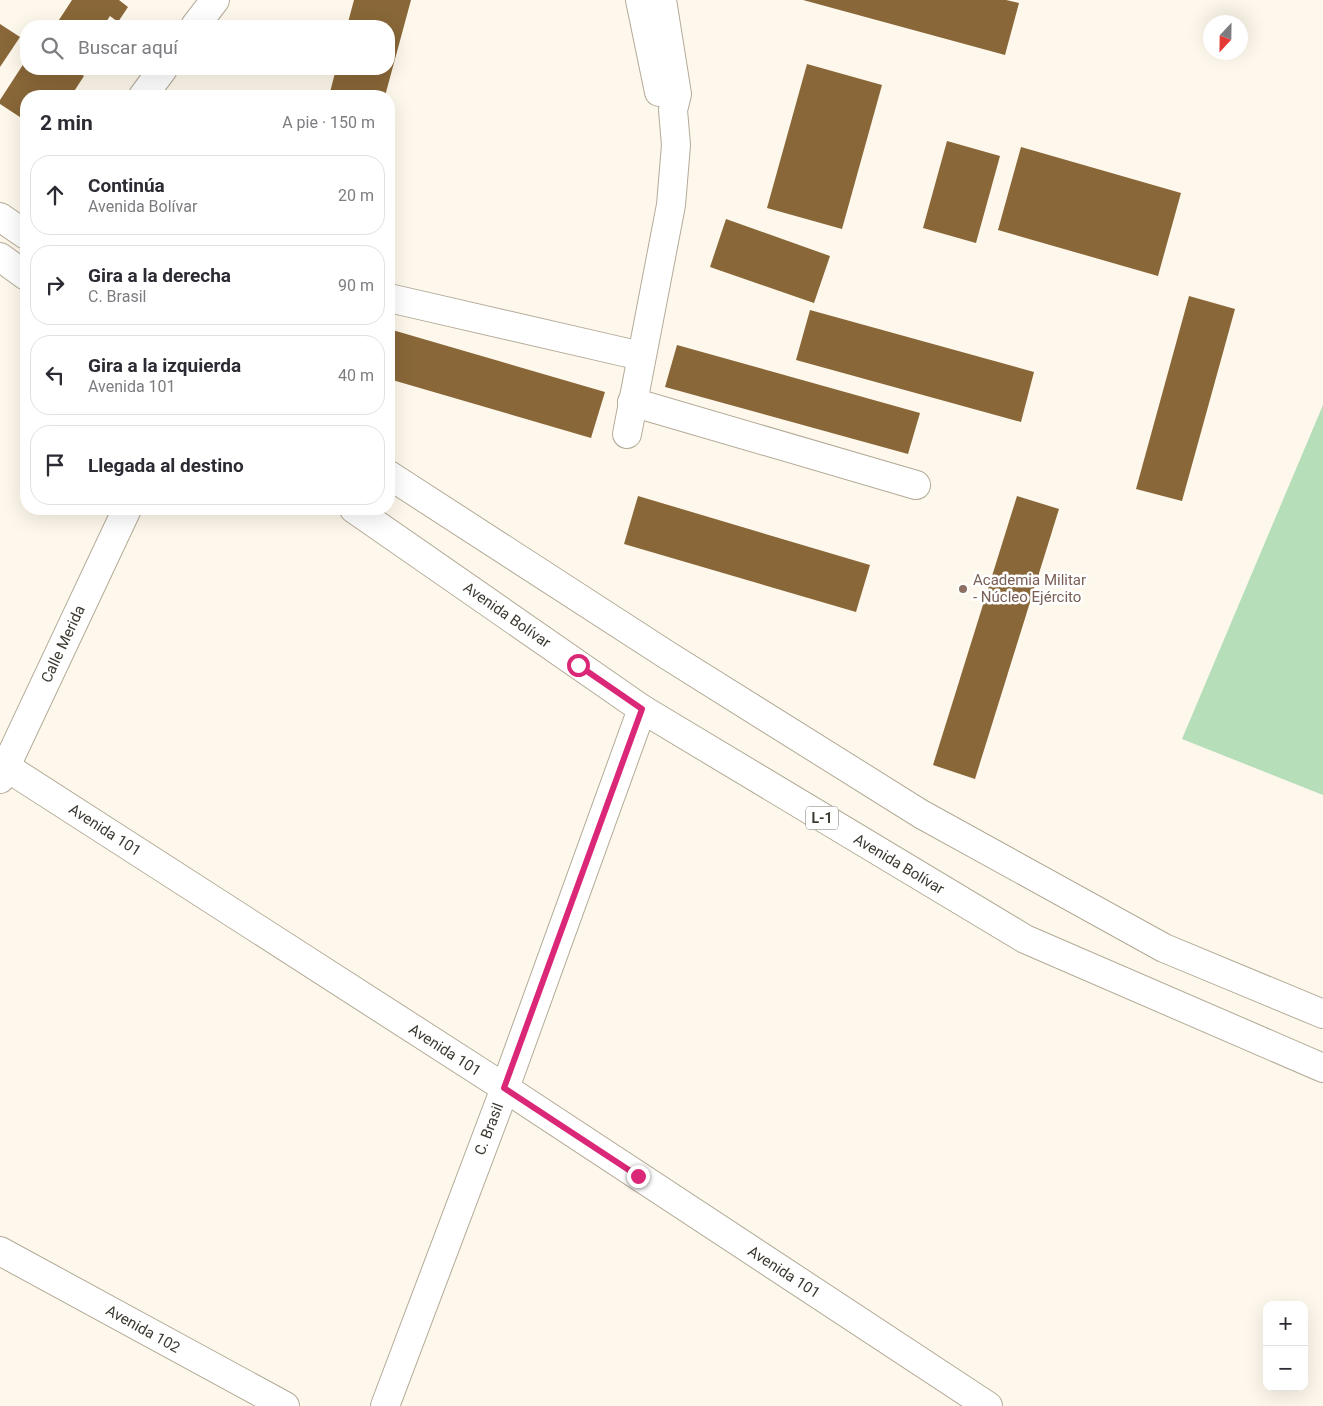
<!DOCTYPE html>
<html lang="es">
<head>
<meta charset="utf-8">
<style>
  body { margin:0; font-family:Roboto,sans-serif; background:#f2f2f3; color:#2b2b33 }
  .controls { position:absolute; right:15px; bottom:15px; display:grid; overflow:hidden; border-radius:10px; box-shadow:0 5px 20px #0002 }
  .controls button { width:45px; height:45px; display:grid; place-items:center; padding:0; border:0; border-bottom:1px solid #e1e1e2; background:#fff; color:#2b2b33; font:25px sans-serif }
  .compass { position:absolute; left:1203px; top:15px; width:45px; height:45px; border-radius:50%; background:#fff; box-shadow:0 5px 20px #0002; rotate:202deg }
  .stop { position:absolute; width:15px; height:15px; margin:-11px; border:4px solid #db2777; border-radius:50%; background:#fff }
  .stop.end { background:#db2777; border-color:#fff; box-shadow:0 1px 5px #0008 }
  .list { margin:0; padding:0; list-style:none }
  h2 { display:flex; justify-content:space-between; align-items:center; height:65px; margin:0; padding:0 20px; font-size:21px }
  h2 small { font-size:16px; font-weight:400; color:#7c7c81 }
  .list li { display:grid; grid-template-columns:32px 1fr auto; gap:15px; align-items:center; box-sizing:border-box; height:80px; margin:0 10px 10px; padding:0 10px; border:1px solid #e1e1e2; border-radius:20px }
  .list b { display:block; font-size:19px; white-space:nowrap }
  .list p { margin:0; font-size:16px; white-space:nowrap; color:#7c7c81 }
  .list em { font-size:16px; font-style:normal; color:#7c7c81 }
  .icon { flex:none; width:28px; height:28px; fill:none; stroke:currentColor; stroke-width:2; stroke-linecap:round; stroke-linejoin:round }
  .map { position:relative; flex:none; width:1323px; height:1406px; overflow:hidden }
  .search { position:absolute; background:#fff; box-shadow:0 5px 20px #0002; left:20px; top:20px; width:375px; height:55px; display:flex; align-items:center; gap:12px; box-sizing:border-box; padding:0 18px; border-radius:20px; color:#7c7c81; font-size:19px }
  .panel { position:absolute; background:#fff; box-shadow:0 5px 20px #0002; left:20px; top:90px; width:375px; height:425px; border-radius:20px }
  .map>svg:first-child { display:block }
</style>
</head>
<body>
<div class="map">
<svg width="1323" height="1406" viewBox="0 0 1323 1406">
  <rect width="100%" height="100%" fill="#fef8ec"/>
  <polygon fill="#b5deb9" points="1323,405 1323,795 1182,739"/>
  <g fill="#896738">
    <polygon points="72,0 119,0 128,7 118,22 110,16 106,22 113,26 55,26"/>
    <polygon points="354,0 411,0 385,96 329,96 336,69 389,69 389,26 347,26"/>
    <polygon points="803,0 1006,0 1019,3 1005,55"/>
    <polygon points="0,24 20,37 0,67"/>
    <polygon points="26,60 26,69 73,69 84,76 71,96 26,96 26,121 0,104 0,100"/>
    <polygon points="807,64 882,85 842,229 767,208"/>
    <polygon points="947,141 1000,156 976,243 923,228"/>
    <polygon points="1021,147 1181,193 1158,276 998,230"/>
    <polygon points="726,219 830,256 814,303 710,267"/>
    <polygon points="1189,296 1235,309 1182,501 1136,489"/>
    <polygon points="810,310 1034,372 1021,422 796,360"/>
    <polygon points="389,329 605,392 591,438 389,379"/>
    <polygon points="677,345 920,413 908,454 665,387"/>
    <polygon points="638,496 870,565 856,612 624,544"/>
    <polygon points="1017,496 1059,509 975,779 933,765"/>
  </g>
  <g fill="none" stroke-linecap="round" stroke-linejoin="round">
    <defs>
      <g id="minor">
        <polyline points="640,0 659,92"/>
        <polyline points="195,26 215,0"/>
        <polyline points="143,96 163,69"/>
        <polyline points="389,298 641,356"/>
        <polyline points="632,402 916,485"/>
        <polyline points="627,434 671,205 676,145 673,110 677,94 662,0"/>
        <polyline points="0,763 505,1088 988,1406"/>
        <polyline points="0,779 127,509"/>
        <polyline points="0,1251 285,1406"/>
        <polyline points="385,1406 505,1088 642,709"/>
      </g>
      <g id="major">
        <polyline points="0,217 26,235"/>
        <polyline points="0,257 26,276"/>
        <polyline points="389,475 667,655 921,814 1164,948 1323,1014"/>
        <polyline points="354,509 642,709 1025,939 1323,1068"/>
      </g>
    </defs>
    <use href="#minor" stroke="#b3aa97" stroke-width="30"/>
    <use href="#major" stroke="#b3aa97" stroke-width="30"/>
    <use href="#minor" stroke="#fff" stroke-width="28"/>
    <use href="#major" stroke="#fff" stroke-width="28"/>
  </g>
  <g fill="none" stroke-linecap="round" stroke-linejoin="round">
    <polyline stroke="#db2777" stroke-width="6" points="578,665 642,709 504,1088 638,1176"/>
  </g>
  <circle fill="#8d6e63" stroke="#fff" stroke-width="2" cx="963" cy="589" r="5"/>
  <g text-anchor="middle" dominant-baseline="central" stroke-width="5" stroke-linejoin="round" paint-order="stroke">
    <rect fill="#fff" stroke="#76746f" stroke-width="1" x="806" y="806.5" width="32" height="23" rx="4"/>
    <g font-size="14" font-weight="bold" fill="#3c3931">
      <text x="822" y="818">L-1</text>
    </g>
    <g font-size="15" fill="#785e54" stroke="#fff" text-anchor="start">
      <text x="973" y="580">Academia Militar<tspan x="973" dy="17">- Núcleo Ejército</tspan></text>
    </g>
    <g font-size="15" fill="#3c3931" stroke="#fff">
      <text transform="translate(507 615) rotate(35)">Avenida Bolívar</text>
      <text transform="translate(63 644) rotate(-65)">Calle Merida</text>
      <text transform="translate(105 830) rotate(33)">Avenida 101</text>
      <text transform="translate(899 864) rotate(31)">Avenida Bolívar</text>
      <text transform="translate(445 1050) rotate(33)">Avenida 101</text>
      <text transform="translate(489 1129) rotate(-69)">C. Brasil</text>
      <text transform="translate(784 1272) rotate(33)">Avenida 101</text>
      <text transform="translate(143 1329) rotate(29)">Avenida 102</text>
    </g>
  </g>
</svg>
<div class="controls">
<button>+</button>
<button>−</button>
</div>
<svg class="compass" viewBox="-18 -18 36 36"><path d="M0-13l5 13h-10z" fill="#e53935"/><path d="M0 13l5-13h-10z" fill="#7c7c81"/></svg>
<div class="stop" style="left:578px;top:665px"></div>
<div class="stop end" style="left:638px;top:1176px"></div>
<div class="search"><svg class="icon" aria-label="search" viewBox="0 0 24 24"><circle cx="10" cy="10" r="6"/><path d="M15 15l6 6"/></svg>Buscar aquí</div>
<section class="panel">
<h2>2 min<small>A pie · 150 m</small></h2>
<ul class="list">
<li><svg class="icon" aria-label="ahead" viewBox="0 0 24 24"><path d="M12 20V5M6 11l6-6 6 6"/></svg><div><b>Continúa</b><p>Avenida Bolívar</p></div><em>20 m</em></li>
<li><svg class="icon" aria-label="right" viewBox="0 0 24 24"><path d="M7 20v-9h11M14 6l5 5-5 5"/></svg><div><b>Gira a la derecha</b><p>C. Brasil</p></div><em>90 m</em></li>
<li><svg class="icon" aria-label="left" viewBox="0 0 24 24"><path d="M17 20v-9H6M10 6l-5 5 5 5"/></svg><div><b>Gira a la izquierda</b><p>Avenida 101</p></div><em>40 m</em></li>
<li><svg class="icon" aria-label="arrive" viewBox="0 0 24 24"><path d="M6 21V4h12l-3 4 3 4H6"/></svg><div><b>Llegada al destino</b></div></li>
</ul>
</section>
</div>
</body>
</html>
